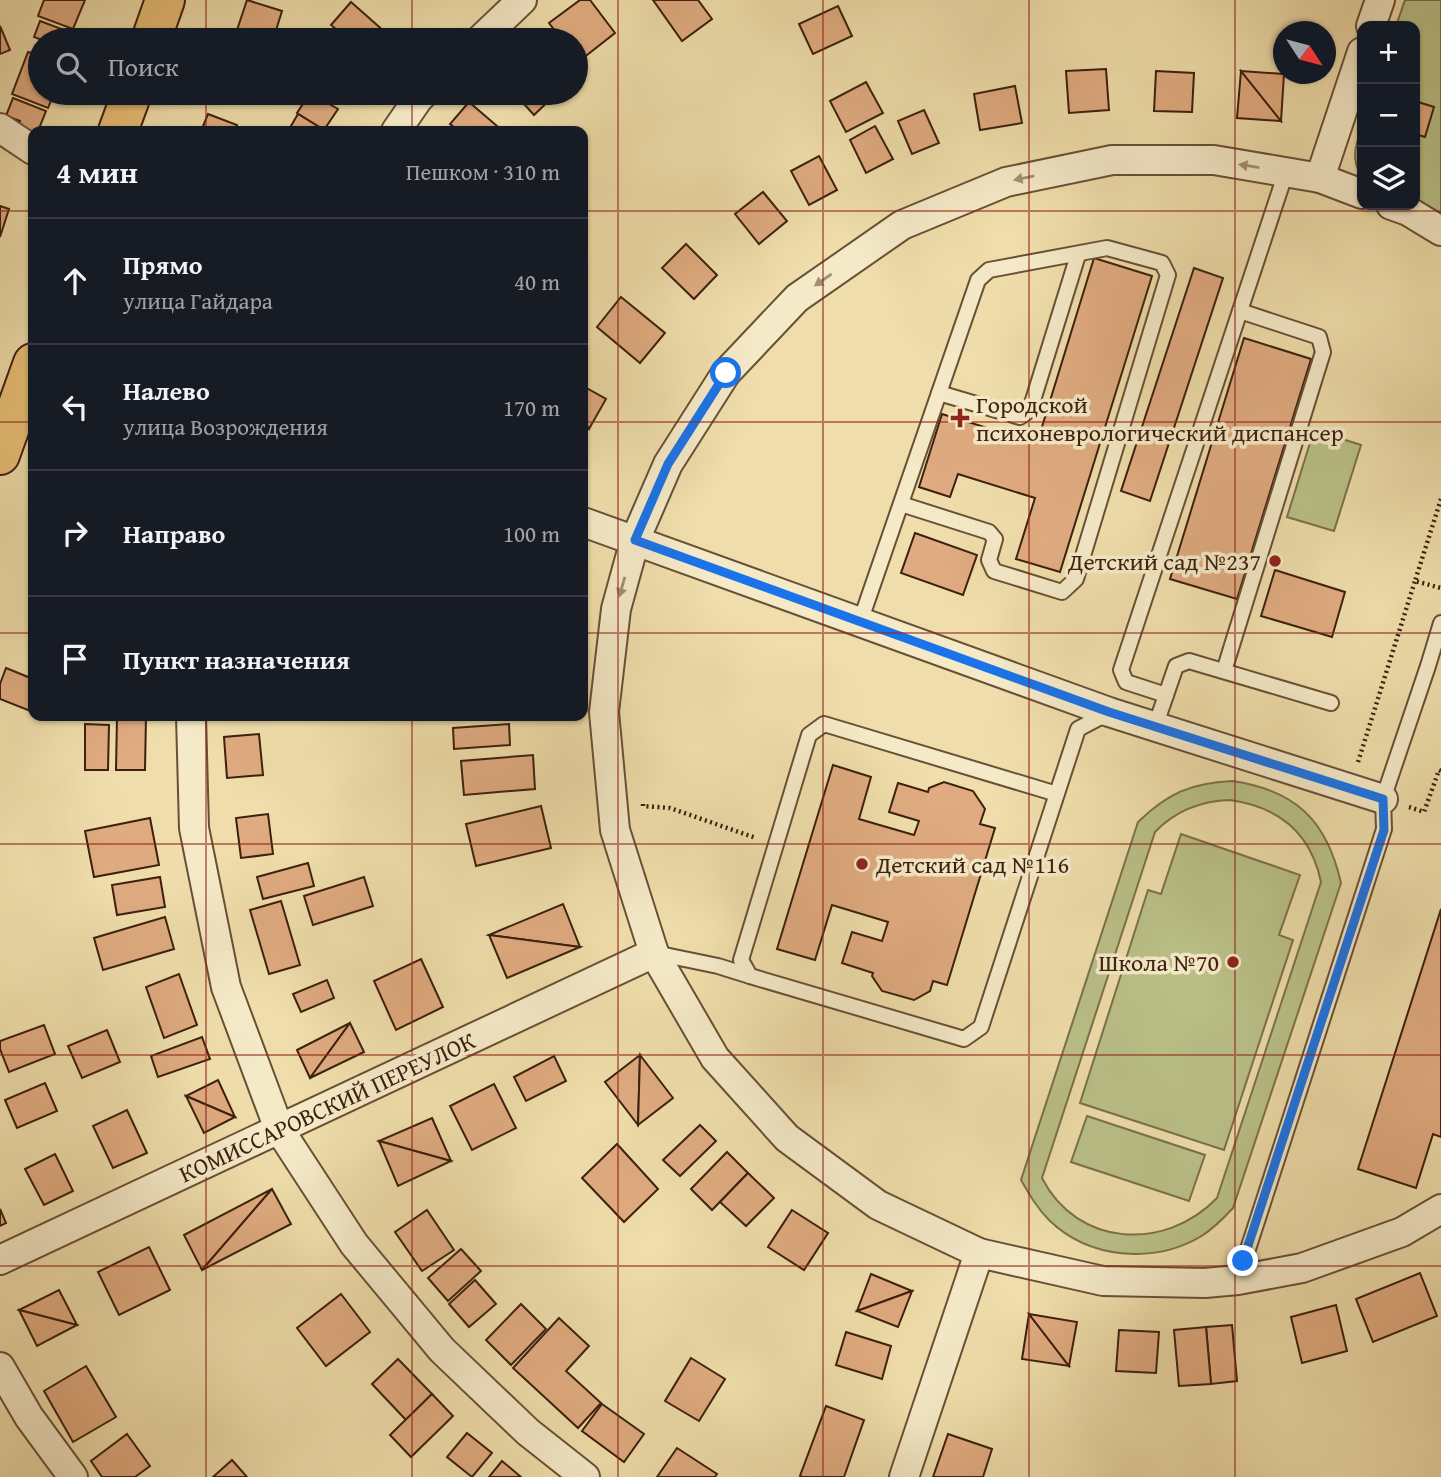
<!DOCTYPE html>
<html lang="ru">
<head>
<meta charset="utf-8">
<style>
  body { margin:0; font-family:"Gentium Book Plus",serif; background:#242831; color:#f1f3f6 }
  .controls { position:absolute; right:21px; top:21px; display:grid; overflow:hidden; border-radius:14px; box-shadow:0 2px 5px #0004 }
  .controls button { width:63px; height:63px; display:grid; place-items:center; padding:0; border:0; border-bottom:2px solid #363941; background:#171b24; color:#f1f3f6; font:35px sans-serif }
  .compass { position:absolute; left:1273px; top:21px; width:63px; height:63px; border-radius:50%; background:#171b24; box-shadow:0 2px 5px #0004; rotate:126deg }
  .stop { position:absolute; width:21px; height:21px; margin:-16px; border:5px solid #1a73e8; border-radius:50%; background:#fff }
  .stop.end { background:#1a73e8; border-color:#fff; box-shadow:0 2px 7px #0008 }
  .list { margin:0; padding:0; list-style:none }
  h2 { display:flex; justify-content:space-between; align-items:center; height:91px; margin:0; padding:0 28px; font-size:30px }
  h2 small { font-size:23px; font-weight:400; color:#9ea1a6 }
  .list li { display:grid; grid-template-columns:46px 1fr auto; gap:21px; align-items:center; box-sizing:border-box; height:126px; padding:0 28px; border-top:2px solid #363941 }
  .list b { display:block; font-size:26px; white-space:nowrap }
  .list p { margin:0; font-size:23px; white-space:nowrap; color:#9ea1a6 }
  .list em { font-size:23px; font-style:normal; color:#9ea1a6 }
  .icon { flex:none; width:38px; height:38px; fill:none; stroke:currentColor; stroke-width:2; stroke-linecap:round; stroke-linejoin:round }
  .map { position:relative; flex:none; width:1441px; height:1477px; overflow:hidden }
  .search { position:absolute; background:#171b24; box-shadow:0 2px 5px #0004; left:28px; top:28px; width:560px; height:77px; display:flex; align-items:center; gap:18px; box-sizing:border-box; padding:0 24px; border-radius:38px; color:#9ea1a6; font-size:26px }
  .panel { position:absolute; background:#171b24; box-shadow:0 2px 5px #0004; left:28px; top:126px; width:560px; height:595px; border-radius:14px }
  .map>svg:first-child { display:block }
</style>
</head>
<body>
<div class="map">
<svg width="1441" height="1477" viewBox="0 0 1441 1477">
  <rect width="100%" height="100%" fill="#efdeab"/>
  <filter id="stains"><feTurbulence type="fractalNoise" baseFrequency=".00286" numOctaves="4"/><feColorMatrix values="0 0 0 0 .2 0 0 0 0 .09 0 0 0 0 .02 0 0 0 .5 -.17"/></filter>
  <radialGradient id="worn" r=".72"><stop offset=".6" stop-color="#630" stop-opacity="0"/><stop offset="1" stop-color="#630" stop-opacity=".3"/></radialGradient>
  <g fill="#bac188" stroke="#7b704b" stroke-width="2" fill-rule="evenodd">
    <polygon points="1405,0 1441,0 1441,222 1415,205 1415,26 1396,26"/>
    <path d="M1362 127V176C1350 160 1356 144 1362 127Z"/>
    <polygon points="1314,430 1361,445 1334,531 1287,517"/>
    <path d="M1232 781C1296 790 1327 821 1341 883L1233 1208C1223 1219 1213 1229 1200 1237 1153 1264 1089 1259 1049 1220 1037 1208 1029 1194 1021 1180L1138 822C1168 793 1191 783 1232 781ZM1230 800C1279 807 1311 833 1321 882L1217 1198C1165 1252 1077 1247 1042 1178L1155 832C1176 810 1201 801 1230 800Z"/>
    <polygon points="1181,834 1300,875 1279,935 1293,940 1224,1150 1080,1103 1148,890 1161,894"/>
    <polygon points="1087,1116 1205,1155 1189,1201 1071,1162"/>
  </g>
  <g fill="#e0ab80" stroke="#3c1f0e" stroke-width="2">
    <polygon points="44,0 85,0 73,29 38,16"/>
    <polygon points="247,0 282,11 273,40 237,30"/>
    <polygon points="580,0 590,0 615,33 578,62 576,59 576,40 562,40 549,23"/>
    <polygon points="653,0 698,0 712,19 682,41"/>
    <polygon points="351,2 394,40 349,40 331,25"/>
    <polygon points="838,6 852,36 813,54 799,24"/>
    <polygon points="40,21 75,34 73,40 42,40 34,37"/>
    <polygon points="0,26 10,50 0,54"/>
    <polygon points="28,52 40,56 40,93 54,93 48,108 12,94"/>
    <polygon points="1106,69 1109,110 1069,113 1066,71"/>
    <polygon points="1156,71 1194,73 1192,112 1154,111"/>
    <polygon points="1241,71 1281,121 1237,118"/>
    <polygon points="1241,71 1284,74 1281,121"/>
    <polygon points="866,82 883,113 846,132 830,101"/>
    <polygon points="1015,86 1022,123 980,130 974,94"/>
    <polygon points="310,93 338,109 324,130 297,113"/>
    <polygon points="514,93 557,93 534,115"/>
    <polygon points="13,98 46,111 38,131 33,131 33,134 18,128 20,121 6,116"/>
    <polygon points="1415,101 1434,107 1425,137 1415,134"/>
    <polygon points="469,102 497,126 492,131 459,131 450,124"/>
    <polygon points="924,110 939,143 912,154 898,121"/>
    <polygon points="208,114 237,125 234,131 201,131"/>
    <polygon points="298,114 324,130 323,131 288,131"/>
    <polygon points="875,126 893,159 866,173 850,140"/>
    <polygon points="819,156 837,190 809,205 791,171"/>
    <polygon points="763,192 787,221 759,244 735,214"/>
    <polygon points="0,206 9,209 0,237"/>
    <polygon points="686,244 717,275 694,299 662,268"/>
    <polygon points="1094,258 1152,276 1060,572 1016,559 1035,498 958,474 950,497 919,487 942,414 1037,443"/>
    <polygon points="1194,268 1223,278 1150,501 1121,491"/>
    <polygon points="621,297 665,333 640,363 597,327"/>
    <polygon points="1244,338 1311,359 1237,599 1170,579"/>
    <polygon points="583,386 606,399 589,429 583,418"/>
    <polygon points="915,533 977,555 963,595 901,573"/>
    <polygon points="1275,570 1345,592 1332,637 1261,616"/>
    <polygon points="6,668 33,679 33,712 0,699 0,684"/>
    <polygon points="117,716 146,716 145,770 116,770"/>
    <polygon points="85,724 109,725 108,770 85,770"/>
    <polygon points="509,724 510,745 454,749 453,728"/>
    <polygon points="259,734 263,775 227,778 224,737"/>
    <polygon points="533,755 535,789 464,795 461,761"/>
    <polygon points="833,765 871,777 859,819 914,835 919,821 889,812 898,783 928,792 929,788 944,782 973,791 985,809 980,824 995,828 947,985 933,981 930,991 914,1000 882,991 872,976 873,973 842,963 852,932 882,941 888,922 832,905 815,960 777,949"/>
    <polygon points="541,806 551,848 476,866 466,824"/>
    <polygon points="268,814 273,854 241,858 236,818"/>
    <polygon points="150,818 159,865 94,877 85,831"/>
    <polygon points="308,863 314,886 263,899 257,877"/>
    <polygon points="160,877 165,907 117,915 112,885"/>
    <polygon points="364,877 373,906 313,925 304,896"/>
    <polygon points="281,901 300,965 269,974 250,910"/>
    <polygon points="563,904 580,947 489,935"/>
    <polygon points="1441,909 1441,1137 1433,1134 1416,1188 1358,1169"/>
    <polygon points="165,917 174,949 103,970 94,938"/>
    <polygon points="489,935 580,947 507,978"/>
    <polygon points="421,959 443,1007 396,1030 374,981"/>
    <polygon points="179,974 197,1025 164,1038 146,987"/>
    <polygon points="327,980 334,998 301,1012 293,994"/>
    <polygon points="350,1023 310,1078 297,1050"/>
    <polygon points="350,1023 364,1052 310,1078"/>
    <polygon points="44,1025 55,1054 9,1072 0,1049 0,1041"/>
    <polygon points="107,1030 120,1062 82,1078 68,1046"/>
    <polygon points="202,1037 210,1059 158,1077 151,1056"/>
    <polygon points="640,1055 638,1125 605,1082"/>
    <polygon points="640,1055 673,1098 638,1125"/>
    <polygon points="554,1056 566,1081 526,1101 514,1077"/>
    <polygon points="218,1080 235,1117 186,1096"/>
    <polygon points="45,1083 57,1111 17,1128 5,1100"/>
    <polygon points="494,1084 516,1128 472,1150 450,1106"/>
    <polygon points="186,1096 235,1117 204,1133"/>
    <polygon points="127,1110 147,1153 113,1168 93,1126"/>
    <polygon points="432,1118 451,1161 379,1141"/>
    <polygon points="700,1125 716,1141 680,1176 663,1160"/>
    <polygon points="379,1141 451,1161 398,1186"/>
    <polygon points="617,1144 658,1189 624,1222 582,1178"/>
    <polygon points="727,1152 748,1173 712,1210 691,1189"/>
    <polygon points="55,1154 73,1191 44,1205 25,1169"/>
    <polygon points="748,1173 774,1198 746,1226 720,1202"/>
    <polygon points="272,1189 202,1270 184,1235"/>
    <polygon points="272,1189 291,1224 202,1270"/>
    <polygon points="0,1209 6,1223 0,1226"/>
    <polygon points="427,1210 454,1250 422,1271 395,1232"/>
    <polygon points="792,1210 828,1233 804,1270 768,1247"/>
    <polygon points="149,1247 170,1290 119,1315 98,1272"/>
    <polygon points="461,1249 481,1271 448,1301 428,1278"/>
    <polygon points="1420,1273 1437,1316 1373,1342 1356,1299"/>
    <polygon points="871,1274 912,1291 857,1311"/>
    <polygon points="475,1280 496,1304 469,1327 449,1304"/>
    <polygon points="59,1290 77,1325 19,1310"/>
    <polygon points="912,1291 898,1327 857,1311"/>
    <polygon points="341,1294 370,1332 326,1366 297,1328"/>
    <polygon points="521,1304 546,1329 511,1365 486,1340"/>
    <polygon points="1336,1305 1347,1351 1302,1363 1291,1317"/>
    <polygon points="19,1310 77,1325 37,1346"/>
    <polygon points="1029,1314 1069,1366 1022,1359"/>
    <polygon points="1029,1314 1077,1322 1069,1366"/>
    <polygon points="559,1318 589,1346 566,1371 601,1403 578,1428 513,1368"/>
    <polygon points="1232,1325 1237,1381 1211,1384 1206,1327"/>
    <polygon points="1206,1327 1211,1384 1179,1386 1174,1330"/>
    <polygon points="1119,1330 1159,1332 1156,1373 1116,1371"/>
    <polygon points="846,1332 891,1346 882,1379 836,1365"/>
    <polygon points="691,1358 725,1379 699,1421 665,1401"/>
    <polygon points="398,1359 432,1394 406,1420 372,1384"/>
    <polygon points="86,1366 116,1417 73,1442 44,1391"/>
    <polygon points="432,1394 453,1416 411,1457 390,1435"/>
    <polygon points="602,1404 644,1434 624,1462 582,1431"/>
    <polygon points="826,1406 864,1420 844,1477 803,1477 800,1476"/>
    <polygon points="467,1433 492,1453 472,1477 447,1457"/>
    <polygon points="127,1434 150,1466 135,1477 102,1477 91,1461"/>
    <polygon points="948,1434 992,1449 983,1477 933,1477"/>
    <polygon points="677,1448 717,1474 715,1477 657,1477"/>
    <polygon points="232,1460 247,1477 213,1477"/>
    <polygon points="502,1461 521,1477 489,1477"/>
  </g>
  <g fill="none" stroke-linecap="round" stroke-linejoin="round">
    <defs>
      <g id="lane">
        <polyline points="939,393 1020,417 1030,410 1078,255"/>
        <polyline points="860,622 978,280 989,270 1107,248 1162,263 1168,275 1076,579 1062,592 994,571 989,560 995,539 989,532 901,504"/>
        <polyline points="1224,671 1323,352 1319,337 1240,311"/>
        <polyline points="1166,695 1126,682 1121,670 1286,172"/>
        <polyline points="1155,727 1176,666 1189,661 1331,703"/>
        <polyline points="1057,794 824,724 809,735 741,960 750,976 964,1039 981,1027 1078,729 1108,713"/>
        <polyline points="655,953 718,966 750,976"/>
        <polyline points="1238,1280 1384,829 1383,799 1428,666 1441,623"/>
      </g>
      <g id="street">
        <polyline points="1371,26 1380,0"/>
        <polyline points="480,40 522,0"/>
        <polyline points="0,128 33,150"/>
        <polyline points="396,131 418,99 424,93"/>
        <polyline points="1320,178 1362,52"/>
        <polyline points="1362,194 1320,178 1214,160 1112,160 1006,182 902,225 797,298 726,373 668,464 635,540 616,609 604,712 615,830 654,953 715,1058 787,1138 878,1205 979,1253 1103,1281 1205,1283 1238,1280 1302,1268 1402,1232 1441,1209"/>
        <polyline points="1391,205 1408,211 1441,231"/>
        <polyline points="583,522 1109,712 1383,799"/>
        <polyline points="191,716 194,828 226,987 279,1129 354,1244 442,1350 528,1432 585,1477"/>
        <polyline points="0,1260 654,953"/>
        <polyline points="0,1367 29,1417 73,1477"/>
        <polyline points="904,1477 979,1253"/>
      </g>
      <g id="primary">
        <polyline points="151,40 165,0"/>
        <polyline points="118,131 132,93"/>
        <polyline points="0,455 33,363"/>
      </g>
    </defs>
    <use href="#lane" stroke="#694f35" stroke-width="18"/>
    <use href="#street" stroke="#694f35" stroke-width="32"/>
    <use href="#primary" stroke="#3c1f0e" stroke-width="42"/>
    <g stroke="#3c1f0e" stroke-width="4.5" stroke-dasharray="2 3.5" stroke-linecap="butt">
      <polyline points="1441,499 1415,581 1441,588"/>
      <polyline points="1358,762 1415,581"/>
      <polyline points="643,804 643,806 670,808 756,838"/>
      <polyline points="1409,807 1424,812 1439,770 1441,771"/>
    </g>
    <use href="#lane" stroke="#f5eac8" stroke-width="14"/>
    <use href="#street" stroke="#f5eac8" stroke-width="28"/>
    <use href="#primary" stroke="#e8bf76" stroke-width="38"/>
  </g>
  <defs><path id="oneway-solid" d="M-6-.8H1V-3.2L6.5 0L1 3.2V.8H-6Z" transform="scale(1.75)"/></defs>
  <g fill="#a28f74">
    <use href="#oneway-solid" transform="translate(1249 166) rotate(-171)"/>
    <use href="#oneway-solid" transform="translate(1024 178) rotate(169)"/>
    <use href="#oneway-solid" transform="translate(823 280) rotate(145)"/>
    <use href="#oneway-solid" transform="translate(622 587) rotate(106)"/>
  </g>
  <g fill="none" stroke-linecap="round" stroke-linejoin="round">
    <polyline stroke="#1a73e8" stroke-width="9" points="726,373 668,464 635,540 1109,712 1383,799 1384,830 1243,1261"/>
  </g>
  <path fill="none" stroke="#8f2418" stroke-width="2" stroke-opacity="0.55" d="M206 0V40M412 0V40M618 0V1477M823 0V1477M1029 0V1477M1235 0V1477M206 93V131M412 93V131M0 211H33M583 211H1441M0 422H33M583 422H1441M0 633H33M583 633H1441M206 716V1477M412 716V1477M0 844H1441M0 1055H1441M0 1266H1441"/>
  <g fill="#8f2418" stroke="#f5eac8" stroke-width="2.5">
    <path d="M956.5 407.5h7v7h7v7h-7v7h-7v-7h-7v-7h7z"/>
    <circle cx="1275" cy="561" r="7"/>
    <circle cx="862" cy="864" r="7"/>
    <circle cx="1233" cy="962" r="7"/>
  </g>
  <g text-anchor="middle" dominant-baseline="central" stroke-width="7" stroke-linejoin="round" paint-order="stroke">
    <g font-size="24" fill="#3c1f0e" stroke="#f5eac8" text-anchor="start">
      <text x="976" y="404">Городской<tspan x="976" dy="28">психоневрологический диспансер</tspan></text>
      <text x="1261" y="561" text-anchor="end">Детский сад №237</text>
      <text x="876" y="864">Детский сад №116</text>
      <text x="1219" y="962" text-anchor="end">Школа №70</text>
    </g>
    <g font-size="24" fill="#3c1f0e" stroke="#f5eac8">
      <text transform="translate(327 1107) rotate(-25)">КОМИССАРОВСКИЙ ПЕРЕУЛОК</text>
    </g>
  </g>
  <rect width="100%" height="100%" filter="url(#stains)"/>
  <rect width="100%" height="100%" fill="url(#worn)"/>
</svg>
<div class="controls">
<button>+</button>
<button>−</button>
<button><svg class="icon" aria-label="layers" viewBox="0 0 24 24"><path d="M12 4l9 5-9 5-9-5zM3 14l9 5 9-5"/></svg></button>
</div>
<svg class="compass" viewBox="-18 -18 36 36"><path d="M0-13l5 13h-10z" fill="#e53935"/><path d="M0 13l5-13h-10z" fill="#9ea1a6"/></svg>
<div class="stop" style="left:726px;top:373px"></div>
<div class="stop end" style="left:1243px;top:1261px"></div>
<div class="search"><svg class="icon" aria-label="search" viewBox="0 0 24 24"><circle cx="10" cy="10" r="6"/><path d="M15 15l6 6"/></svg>Поиск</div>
<section class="panel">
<h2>4 мин<small>Пешком · 310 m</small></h2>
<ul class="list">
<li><svg class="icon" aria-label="ahead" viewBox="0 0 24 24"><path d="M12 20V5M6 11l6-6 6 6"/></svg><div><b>Прямо</b><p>улица Гайдара</p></div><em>40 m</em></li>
<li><svg class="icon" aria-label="left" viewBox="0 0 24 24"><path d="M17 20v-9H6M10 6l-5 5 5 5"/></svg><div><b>Налево</b><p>улица Возрождения</p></div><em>170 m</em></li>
<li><svg class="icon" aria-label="right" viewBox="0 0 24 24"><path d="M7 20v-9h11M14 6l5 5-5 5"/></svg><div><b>Направо</b></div><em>100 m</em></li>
<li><svg class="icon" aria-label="arrive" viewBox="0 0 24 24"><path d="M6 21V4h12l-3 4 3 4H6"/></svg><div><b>Пункт назначения</b></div></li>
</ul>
</section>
</div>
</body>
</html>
